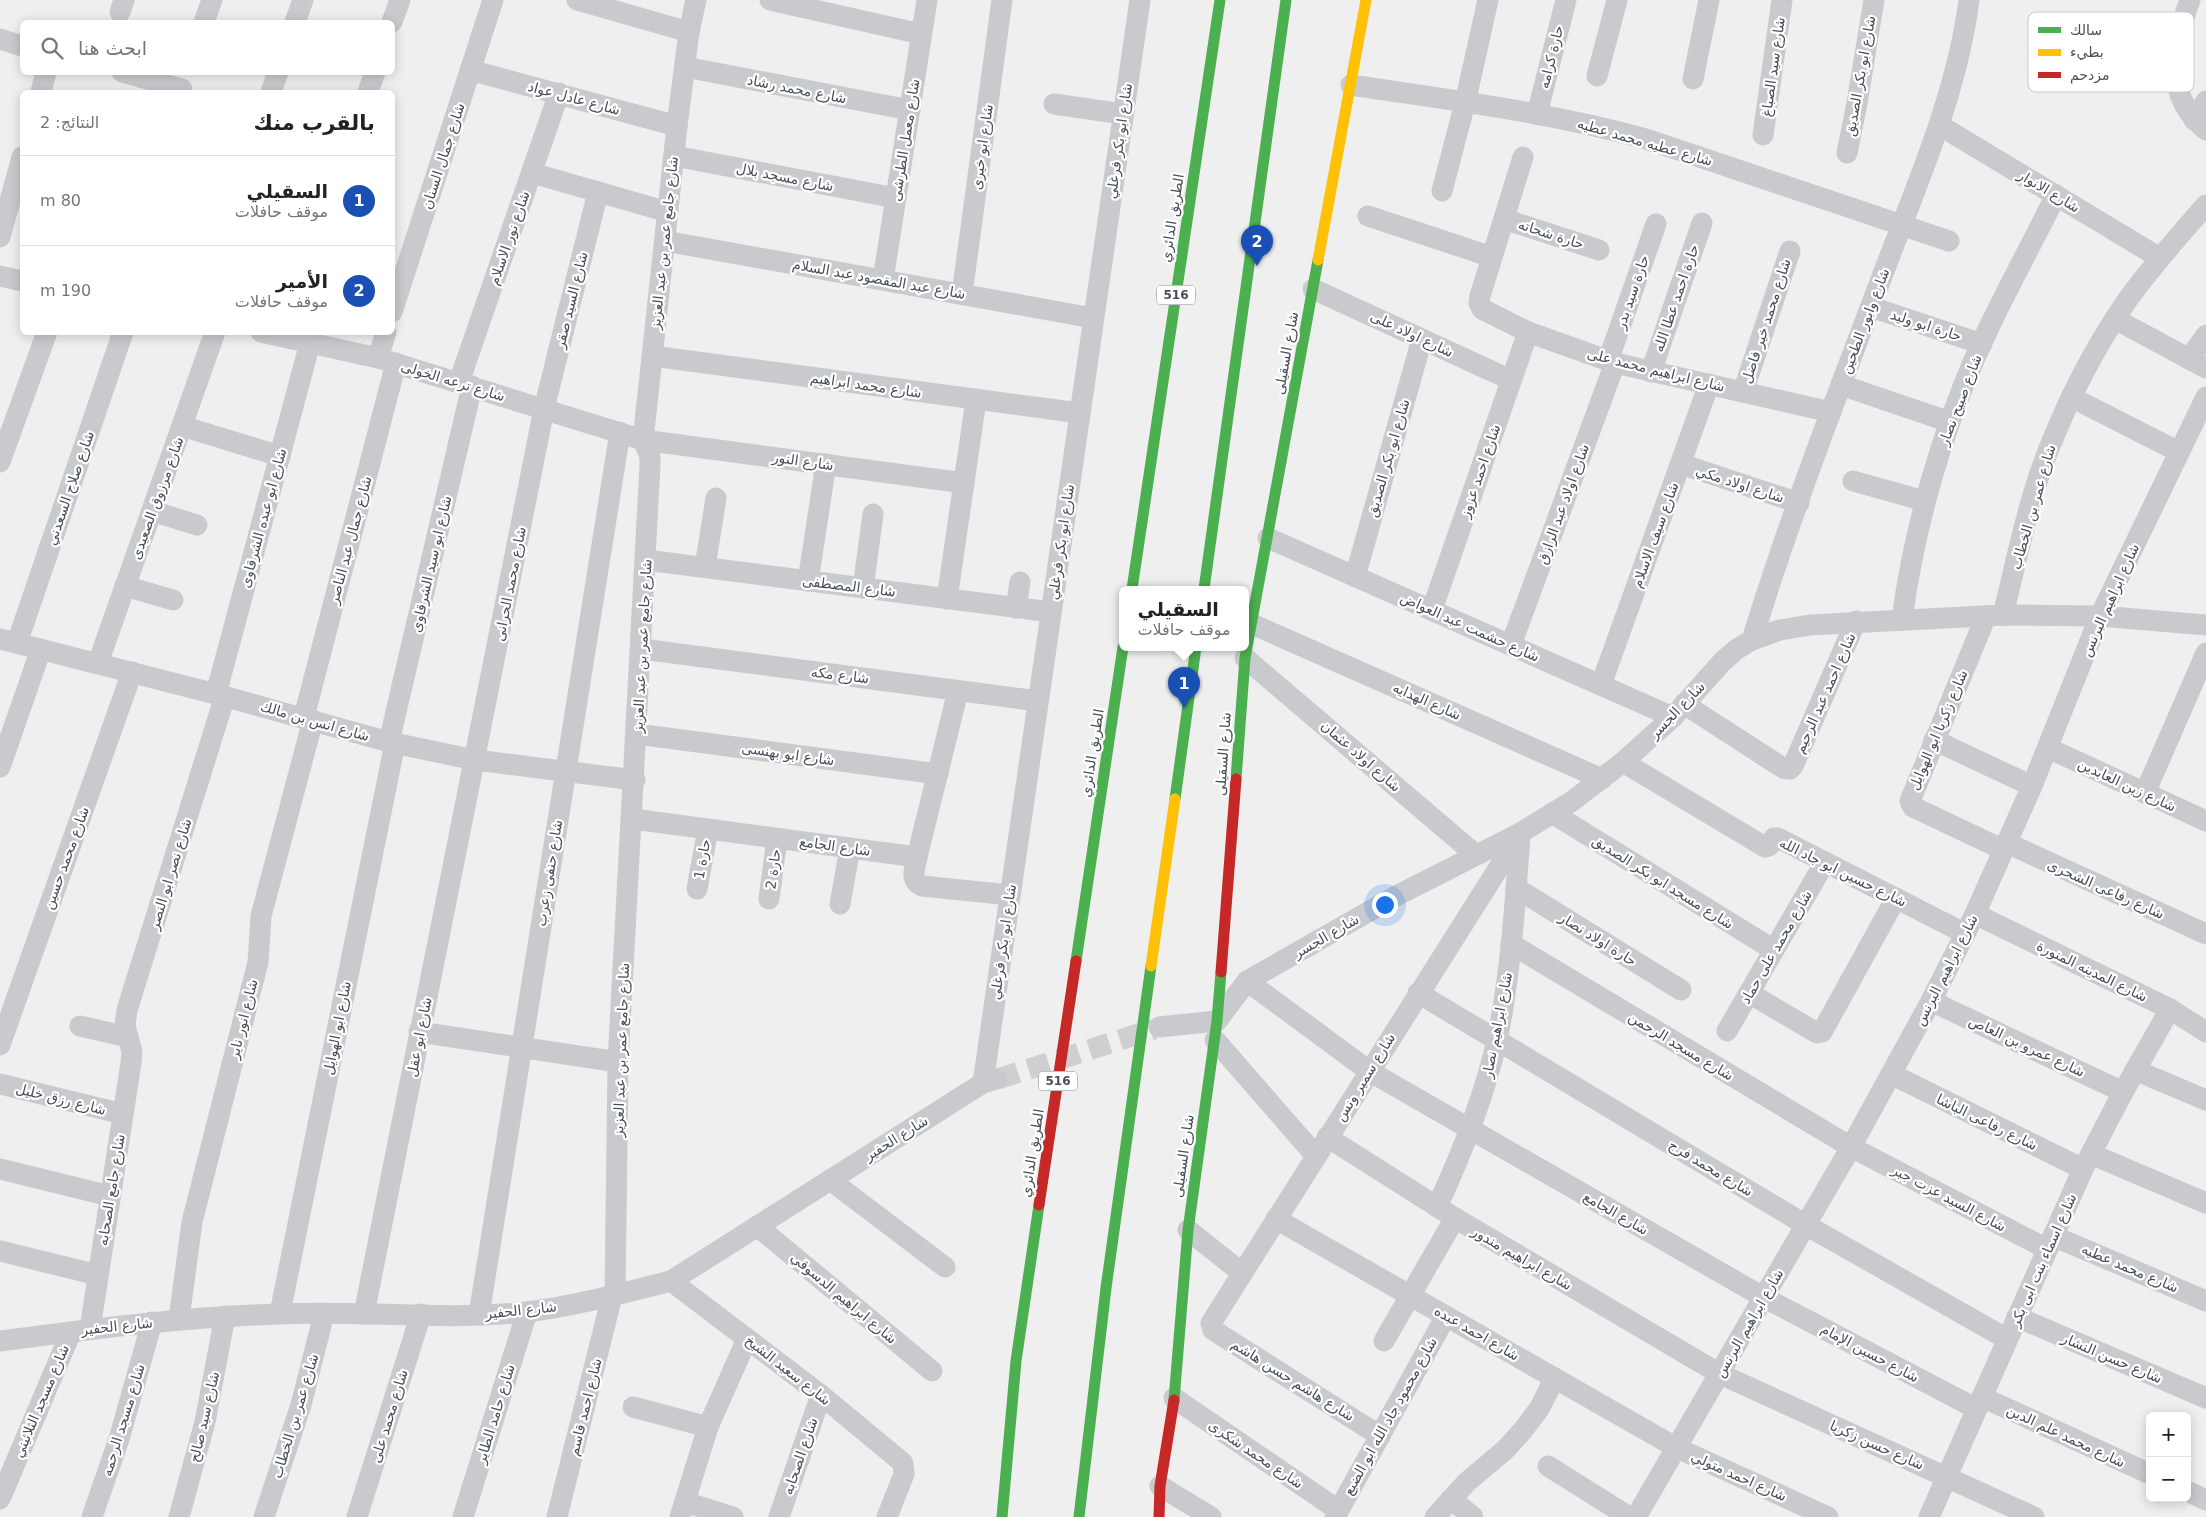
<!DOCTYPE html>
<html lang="ar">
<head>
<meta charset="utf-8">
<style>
  body { margin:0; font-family:"DejaVu Sans",Vazirmatn,sans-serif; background:#f6f6f6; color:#222; direction:rtl }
  .controls { position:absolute; right:15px; bottom:15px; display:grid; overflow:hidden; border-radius:8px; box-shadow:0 2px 12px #0003 }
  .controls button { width:45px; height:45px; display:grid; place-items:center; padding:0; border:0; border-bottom:1px solid #e0e0e0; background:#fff; color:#222; font:25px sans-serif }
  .you { position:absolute; left:1384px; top:904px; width:18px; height:18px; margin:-12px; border:4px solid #fff; border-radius:50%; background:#1a73e8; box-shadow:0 0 0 8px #1a73e833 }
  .badge { display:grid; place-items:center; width:32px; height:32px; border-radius:50%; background:#ea580c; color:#fff; font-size:16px; font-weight:700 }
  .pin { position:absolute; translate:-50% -41px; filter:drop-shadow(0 1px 2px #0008) }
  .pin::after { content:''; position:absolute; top:26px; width:18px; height:15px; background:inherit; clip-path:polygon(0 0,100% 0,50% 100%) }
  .popup { position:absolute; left:1119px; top:586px; width:130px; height:65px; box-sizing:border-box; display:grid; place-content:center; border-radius:8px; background:#fff; filter:drop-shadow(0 1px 4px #0005); font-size:16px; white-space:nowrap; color:#767676 }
  .popup b { font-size:19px; color:#222 }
  .popup::after { content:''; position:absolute; left:50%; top:100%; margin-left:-10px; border:10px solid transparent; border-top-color:#fff }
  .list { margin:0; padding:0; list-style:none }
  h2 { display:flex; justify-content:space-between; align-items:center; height:65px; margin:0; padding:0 20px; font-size:21px }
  h2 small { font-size:16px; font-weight:400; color:#767676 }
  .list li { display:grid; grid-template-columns:32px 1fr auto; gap:15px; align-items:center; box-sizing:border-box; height:90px; padding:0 20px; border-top:1px solid #e0e0e0 }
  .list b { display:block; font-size:19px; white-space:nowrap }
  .list p { margin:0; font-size:16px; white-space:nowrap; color:#767676 }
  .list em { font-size:16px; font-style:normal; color:#767676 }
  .icon { flex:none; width:28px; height:28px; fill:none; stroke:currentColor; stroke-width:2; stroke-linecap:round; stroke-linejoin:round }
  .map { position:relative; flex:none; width:2206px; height:1517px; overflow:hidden; direction:ltr }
  .search { position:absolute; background:#fff; box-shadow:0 2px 12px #0003; left:20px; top:20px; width:375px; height:55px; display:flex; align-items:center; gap:12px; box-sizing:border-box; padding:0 18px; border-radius:8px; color:#767676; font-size:19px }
  .panel { position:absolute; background:#fff; box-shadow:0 2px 12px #0003; left:20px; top:90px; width:375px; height:245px; border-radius:8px; direction:rtl }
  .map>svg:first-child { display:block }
</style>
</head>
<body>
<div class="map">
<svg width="2206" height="1517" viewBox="0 0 2206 1517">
  <rect width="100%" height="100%" fill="#efefef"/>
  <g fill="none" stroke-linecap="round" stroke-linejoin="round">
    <polyline stroke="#cecfd1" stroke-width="21" stroke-dasharray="21 11" stroke-linecap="butt" points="998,1079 1154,1029"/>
    <g stroke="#c9cacd" stroke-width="21">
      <polyline points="577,0 689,32"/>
      <polyline points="770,0 921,34"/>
      <path d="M2190 0C2173 46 2163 96 2206 130"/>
      <polyline points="120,12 124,0"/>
      <polyline points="204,22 212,0"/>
      <polyline points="295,22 303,0"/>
      <polyline points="392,22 400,0"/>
      <polyline points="0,39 22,46"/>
      <polyline points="685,67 910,110"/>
      <polyline points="470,70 677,126"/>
      <polyline points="122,72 182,89"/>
      <polyline points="1597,76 1617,0"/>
      <polyline points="1693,79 1709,0"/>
      <path d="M1351 85C1449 100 1549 112 1646 139L1949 241"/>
      <polyline points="41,92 46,72"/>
      <polyline points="271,92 278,72"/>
      <polyline points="368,92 375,72"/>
      <polyline points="1054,104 1123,114"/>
      <polyline points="1537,114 1566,0"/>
      <polyline points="2194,120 2206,101"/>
      <polyline points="1939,125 2160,258"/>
      <polyline points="1763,135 1782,0"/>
      <polyline points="1847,153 1857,103 1874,0"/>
      <polyline points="674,156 896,198"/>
      <polyline points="1523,157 1480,296 1479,303 1482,309 1528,332 1615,363 1831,412"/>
      <polyline points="532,173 668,212"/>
      <polyline points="1442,191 1465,103 1488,0"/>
      <polyline points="1368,216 1492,257"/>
      <polyline points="1504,219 1599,250"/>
      <polyline points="0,237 22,157"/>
      <polyline points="665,241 1093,318"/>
      <polyline points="0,276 22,281"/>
      <polyline points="883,280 927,0"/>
      <polyline points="1313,289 1511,380"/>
      <polyline points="962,294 1002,0"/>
      <polyline points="1871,307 1982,344"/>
      <polyline points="392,312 493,0"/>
      <polyline points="2115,319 2206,368"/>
      <polyline points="261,332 378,358 643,440 964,483"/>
      <polyline points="652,356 1080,413"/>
      <polyline points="378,358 386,332"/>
      <polyline points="2189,359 2206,335"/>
      <polyline points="1608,361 1656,224"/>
      <polyline points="1651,372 1702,223"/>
      <polyline points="459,382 559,93"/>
      <polyline points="1841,385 1950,422"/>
      <polyline points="1743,392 1790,251"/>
      <polyline points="2071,397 2179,452"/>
      <polyline points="182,426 280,456"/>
      <polyline points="0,462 47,332"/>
      <polyline points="1681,464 1799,503"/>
      <polyline points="1853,481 1925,501"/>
      <polyline points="152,511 197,525"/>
      <polyline points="1268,538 1673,717"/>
      <polyline points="646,560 1051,612"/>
      <polyline points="705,567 716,498"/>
      <polyline points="1355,577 1422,339"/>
      <polyline points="808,581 826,464"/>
      <polyline points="125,586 173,600"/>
      <polyline points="863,588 873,514"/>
      <polyline points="947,599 976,400"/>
      <polyline points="1016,608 1020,582"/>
      <polyline points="1432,610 1528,332"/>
      <path d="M2003 615C2017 559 2028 500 2050 446 2070 396 2095 347 2126 302 2150 268 2178 237 2206 205"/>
      <polyline points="1986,616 1910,801 1913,807 2004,850"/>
      <path d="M1902 619C1913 538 1934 460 1964 384 1990 319 2025 258 2056 195"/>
      <polyline points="1252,624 1602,779"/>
      <polyline points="0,639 216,694 389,742 475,760 635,780"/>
      <path d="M1752 640C1791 513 1839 390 1886 266 1919 179 1957 93 1969 0"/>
      <polyline points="17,643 123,332"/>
      <polyline points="1511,645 1615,363"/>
      <polyline points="642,649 1038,701"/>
      <polyline points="1245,658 1476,855"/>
      <polyline points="98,663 215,332"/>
      <polyline points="1601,685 1709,384"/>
      <polyline points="216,694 310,343"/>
      <polyline points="1684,704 1783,768 1790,769 1793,766 1856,621"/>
      <polyline points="304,717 396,363"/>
      <polyline points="637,734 938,774"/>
      <polyline points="1934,740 2032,786"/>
      <polyline points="389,742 472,386"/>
      <polyline points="2048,748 2206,821"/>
      <polyline points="1623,762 1765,847 1769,846 1774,838 1778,838 1964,933"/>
      <polyline points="0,767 41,649"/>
      <polyline points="2145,793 2206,653"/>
      <polyline points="1552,813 1774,950"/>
      <path d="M633 819 917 857C915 869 909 880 922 886L1010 895"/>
      <polyline points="2007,843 2206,934"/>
      <polyline points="917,857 958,691"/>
      <polyline points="1516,888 1681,990"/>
      <polyline points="697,889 708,829"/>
      <polyline points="769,899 777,839"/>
      <polyline points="840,904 850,848"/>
      <polyline points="1975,914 2170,1009 2206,1032"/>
      <polyline points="1511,944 1851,1147 2047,1249"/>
      <polyline points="1247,981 1369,1071 1763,1297 1977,1409"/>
      <polyline points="1418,993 1806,1225 2007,1339"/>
      <polyline points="1749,993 1817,1033 1822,1032 1896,898"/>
      <polyline points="1931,1001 2123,1092"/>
      <polyline points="80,1026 128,1037"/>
      <polyline points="1159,1027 1217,1021 1247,981 1396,896 1520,833 1571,802 1623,762 1673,717 1723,661 1737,649 1752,640 1780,630 1810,625 2003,615 2100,616 2206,625"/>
      <polyline points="1727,1031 1825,862"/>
      <polyline points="419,1032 618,1062"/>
      <polyline points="1215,1040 1316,1156"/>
      <polyline points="0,1045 132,672"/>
      <polyline points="2135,1070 2206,1100"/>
      <polyline points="1891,1074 2083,1169"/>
      <polyline points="983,1083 1140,0"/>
      <polyline points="0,1084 123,1114"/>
      <polyline points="1327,1137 1455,1218 1720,1374 2034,1517"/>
      <polyline points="2091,1154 2206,1203"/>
      <polyline points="0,1169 110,1196"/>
      <polyline points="830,1180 945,1267"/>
      <path d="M1437 1207C1462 1153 1484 1098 1497 1040 1511 973 1515 904 1520 836"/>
      <polyline points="1276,1219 1677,1448 1828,1517"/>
      <polyline points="757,1226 932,1371"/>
      <polyline points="1188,1230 1242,1273"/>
      <polyline points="2053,1236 2206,1301"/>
      <polyline points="0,1251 98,1275"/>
      <polyline points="671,1281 821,1395 903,1463 904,1474 887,1517"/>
      <polyline points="615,1295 618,1062 650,465 650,456 643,440 677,126 689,32 696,0"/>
      <polyline points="280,1313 395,743"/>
      <polyline points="364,1314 544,409 598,192"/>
      <polyline points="479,1315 620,432"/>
      <polyline points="2017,1317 2206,1398"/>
      <polyline points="179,1319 192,1222 258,962 261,916 313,720"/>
      <polyline points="90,1329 131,1063 132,1052 125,1026 127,1010 225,696"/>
      <path d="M0 1341C92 1329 184 1317 278 1314 360 1310 444 1321 527 1312 575 1306 623 1293 671 1281L983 1083 997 1079"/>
      <polyline points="1384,1341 1455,1218"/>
      <polyline points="1982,1397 2150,1474"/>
      <polyline points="1174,1398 1338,1510"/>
      <polyline points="633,1407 708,1427"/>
      <polyline points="1380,1436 1213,1330 1211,1323 1520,834"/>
      <polyline points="1548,1466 1629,1517"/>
      <polyline points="1160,1486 1211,1517"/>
      <polyline points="2187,1491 2206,1500"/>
      <polyline points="0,1499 71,1332"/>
      <polyline points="1451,1499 1473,1517"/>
      <polyline points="685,1502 733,1517"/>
      <polyline points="92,1517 119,1439 152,1322"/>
      <polyline points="179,1517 205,1422 225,1316"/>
      <polyline points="264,1517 301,1405 324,1314"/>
      <polyline points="357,1517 421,1314"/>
      <polyline points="463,1517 527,1312"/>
      <polyline points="557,1517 612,1296"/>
      <polyline points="680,1517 708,1427 747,1339"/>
      <polyline points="779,1517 821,1395"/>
      <polyline points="1335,1517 1446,1316"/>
      <polyline points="1435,1517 1467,1482 1506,1449 1523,1430 1539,1409 1555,1378"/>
      <polyline points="1636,1517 1851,1147 1931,1001 1975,914 2032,786 2100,616 2206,397"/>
      <polyline points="1929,1517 2083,1169 2123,1092 2170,1009"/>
    </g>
    <g stroke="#4caf50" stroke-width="11">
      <polyline points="1132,589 1220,0"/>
      <polyline points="1204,589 1286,0"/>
      <polyline points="1236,779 1245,658 1318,260"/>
      <polyline points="1175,799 1196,647"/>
      <polyline points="1076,961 1123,647"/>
      <polyline points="1174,1400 1188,1230 1217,1021 1221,972"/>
      <polyline points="1002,1517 1016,1361 1039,1205"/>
      <polyline points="1079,1517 1106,1288 1151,966"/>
    </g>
    <g stroke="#ffc107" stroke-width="11">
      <polyline points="1318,260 1366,0"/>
      <polyline points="1151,966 1175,799"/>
    </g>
    <g stroke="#c62828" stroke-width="11">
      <polyline points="1221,972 1236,779"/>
      <polyline points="1039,1205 1076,961"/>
      <polyline points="1159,1517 1160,1486 1174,1400"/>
    </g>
  </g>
  <g text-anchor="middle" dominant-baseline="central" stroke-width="4.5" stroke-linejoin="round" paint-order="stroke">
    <g fill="#fff" stroke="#7f848b" stroke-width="1">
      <rect x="1157" y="285.5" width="38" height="19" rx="4"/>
      <rect x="1039" y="1071.5" width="38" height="19" rx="4"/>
    </g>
    <g font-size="12" font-weight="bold" fill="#484f59">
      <text x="1176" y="295">516</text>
      <text x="1058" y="1081">516</text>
    </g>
    <g font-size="14" fill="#484f59" stroke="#fff">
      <text transform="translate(1551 57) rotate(-76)">حارة كرامه</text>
      <text transform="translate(1773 67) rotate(-82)">شارع سيد الصباغ</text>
      <text transform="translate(1860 76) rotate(-80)">شارع ابو بكر الصديق</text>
      <text transform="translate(797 89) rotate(11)">شارع محمد رشاد</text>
      <text transform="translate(574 98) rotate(15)">شارع عادل عواد</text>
      <text transform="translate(905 140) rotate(-81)">شارع معمل الطرشى</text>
      <text transform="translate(1119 141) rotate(-82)">شارع ابو بكر فرغلي</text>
      <text transform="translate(1645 142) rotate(16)">شارع عطيه محمد عطيه</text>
      <text transform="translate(982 147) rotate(-82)">شارع ابو خيرى</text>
      <text transform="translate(443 156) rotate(-72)">شارع جمال السنان</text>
      <text transform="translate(785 177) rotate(11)">شارع مسجد بلال</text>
      <text transform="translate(2049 191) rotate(31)">شارع الانوار</text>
      <text transform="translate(1172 218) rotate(-81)">الطريق الدائري</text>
      <text transform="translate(1551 234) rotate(18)">حارة شحاته</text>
      <text transform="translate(509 238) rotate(-71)">شارع نور الاسلام</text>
      <text transform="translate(664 243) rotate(-84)">شارع جامع عمر بن عبد العزيز</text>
      <text transform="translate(879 279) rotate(10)">شارع عبد المقصود عبد السلام</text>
      <text transform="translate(1632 292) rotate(-71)">حارة سيد بدر</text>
      <text transform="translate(1676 298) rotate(-71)">حارة احمد عطا الله</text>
      <text transform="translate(571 300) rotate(-76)">شارع السيد صقر</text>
      <text transform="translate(1766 321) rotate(-72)">شارع محمد خير فاضل</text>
      <text transform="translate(1865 321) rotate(-69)">شارع وابور الطحين</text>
      <text transform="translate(1926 325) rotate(18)">حارة ابو وليد</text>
      <text transform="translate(1412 334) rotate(25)">شارع اولاد على</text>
      <text transform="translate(1286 353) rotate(-80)">شارع السقيلى</text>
      <text transform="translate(1656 370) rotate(14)">شارع ابراهيم محمد على</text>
      <text transform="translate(453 381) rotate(17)">شارع ترعه الخولى</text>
      <text transform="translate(866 385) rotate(8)">شارع محمد ابراهيم</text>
      <text transform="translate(1960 400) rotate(-69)">شارع صبيح نصار</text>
      <text transform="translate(1388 458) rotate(-74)">شارع ابو بكر الصديق</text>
      <text transform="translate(803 461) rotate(8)">شارع النور</text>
      <text transform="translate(1480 471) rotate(-71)">شارع احمد عزوز</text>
      <text transform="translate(1740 484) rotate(18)">شارع اولاد مكي</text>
      <text transform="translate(70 488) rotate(-71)">شارع صلاح السعدني</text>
      <text transform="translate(157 498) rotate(-70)">شارع مرزوق الصعيدى</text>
      <text transform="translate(1563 504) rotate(-70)">شارع اولاد عبد الرازق</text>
      <text transform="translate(2033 507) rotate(-74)">شارع عمر بن الخطاب</text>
      <text transform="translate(263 518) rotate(-75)">شارع ابو عبده الشرقاوى</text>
      <text transform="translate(1655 535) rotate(-70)">شارع سيف الاسلام</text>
      <text transform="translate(350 540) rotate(-75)">شارع جمال عبد الناصر</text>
      <text transform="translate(1061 542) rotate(-82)">شارع ابو بكر فرغلي</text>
      <text transform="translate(431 564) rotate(-77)">شارع ابو سيد الشرقاوى</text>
      <text transform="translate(510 584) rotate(-79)">شارع محمد الحرانى</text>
      <text transform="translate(849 586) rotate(7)">شارع المصطفى</text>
      <text transform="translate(2110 600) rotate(-66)">شارع ابراهيم البرنس</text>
      <text transform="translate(1470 627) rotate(24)">شارع حشمت عبد العواض</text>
      <text transform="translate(642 646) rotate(-87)">شارع جامع عمر بن عبد العزيز</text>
      <text transform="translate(840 675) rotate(7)">شارع مكه</text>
      <text transform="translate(1825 693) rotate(-66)">شارع احمد عبد الرحيم</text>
      <text transform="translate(1427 701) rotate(24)">شارع الهدايه</text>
      <text transform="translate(1677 710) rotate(-46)">شارع الجسر</text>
      <text transform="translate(315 721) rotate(16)">شارع انس بن مالك</text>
      <text transform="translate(1938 730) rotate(-67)">شارع زكريا ابو الهوايل</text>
      <text transform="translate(1092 753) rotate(-81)">الطريق الدائري</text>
      <text transform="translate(788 754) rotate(8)">شارع ابو بهنسى</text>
      <text transform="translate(1223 754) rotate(-86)">شارع السقيلى</text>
      <text transform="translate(1361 756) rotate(41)">شارع اولاد عثمان</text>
      <text transform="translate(2127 785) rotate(25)">شارع زين العابدين</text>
      <text transform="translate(835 846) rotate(8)">شارع الجامع</text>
      <text transform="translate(66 858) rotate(-70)">شارع محمد حسين</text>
      <text transform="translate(702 859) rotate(-80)">حارة 1</text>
      <text transform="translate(773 869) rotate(-82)">حارة 2</text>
      <text transform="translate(1843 872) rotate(26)">شارع حسين ابو جاد الله</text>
      <text transform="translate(549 873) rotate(-81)">شارع حنفى زعرب</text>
      <text transform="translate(170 874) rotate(-73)">شارع نصر ابو النصر</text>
      <text transform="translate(1663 882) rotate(32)">شارع مسجد ابو بكر الصديق</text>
      <text transform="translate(2106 889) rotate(24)">شارع رفاعى الشحرى</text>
      <text transform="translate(1326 936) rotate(-30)">شارع الجسر</text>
      <text transform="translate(1598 939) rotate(32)">حارة اولاد نصار</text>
      <text transform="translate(1003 942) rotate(-82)">شارع ابو بكر فرغلي</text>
      <text transform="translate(1776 947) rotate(-60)">شارع محمد على حماد</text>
      <text transform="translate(1946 970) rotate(-63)">شارع ابراهيم البرنس</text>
      <text transform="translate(2092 971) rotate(26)">شارع المدينه المنورة</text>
      <text transform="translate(243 1019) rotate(-76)">شارع انور ناير</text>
      <text transform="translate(1497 1025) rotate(-79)">شارع ابراهيم نصار</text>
      <text transform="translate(337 1028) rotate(-79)">شارع ابو الهوايل</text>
      <text transform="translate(419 1037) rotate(-79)">شارع ابو عقل</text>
      <text transform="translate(1681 1046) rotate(31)">شارع مسجد الرحمن</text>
      <text transform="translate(2027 1046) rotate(25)">شارع عمرو بن العاص</text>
      <text transform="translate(621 1050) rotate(-88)">شارع جامع عمر بن عبد العزيز</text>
      <text transform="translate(1365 1077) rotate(-58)">شارع سمير ونس</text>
      <text transform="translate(61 1099) rotate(14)">شارع رزق خليل</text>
      <text transform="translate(1987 1122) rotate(26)">شارع رفاعى الباشا</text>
      <text transform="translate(896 1138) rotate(-32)">شارع الحفير</text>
      <text transform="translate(1032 1153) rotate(-81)">الطريق الدائري</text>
      <text transform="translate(1183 1156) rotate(-82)">شارع السقيلى</text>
      <text transform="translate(1711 1168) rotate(31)">شارع محمد فرج</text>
      <text transform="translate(111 1190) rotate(-81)">شارع جامع الصحابه</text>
      <text transform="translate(1949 1198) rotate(28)">شارع السيد عزت جبر</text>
      <text transform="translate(1616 1213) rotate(30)">شارع الجامع</text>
      <text transform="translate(1522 1258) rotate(30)">شارع ابراهيم مندور</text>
      <text transform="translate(2043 1260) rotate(-66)">شارع اسماء بنت ابى بكر</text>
      <text transform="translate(2130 1268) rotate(23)">شارع محمد عطيه</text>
      <text transform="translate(844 1298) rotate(40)">شارع ابراهيم الدسوقي</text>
      <text transform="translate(521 1310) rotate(-6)">شارع الحفير</text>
      <text transform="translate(1749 1323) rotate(-60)">شارع ابراهيم البرنس</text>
      <text transform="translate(117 1326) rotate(-6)">شارع الحفير</text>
      <text transform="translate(1477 1333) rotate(30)">شارع احمد عبده</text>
      <text transform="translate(1870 1353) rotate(28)">شارع حسين الإمام</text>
      <text transform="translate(2112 1358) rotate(23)">شارع حسن النشار</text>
      <text transform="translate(788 1370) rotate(38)">شارع سعيد الشيخ</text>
      <text transform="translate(1293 1380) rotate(32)">شارع هاشم حسن هاشم</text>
      <text transform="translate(41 1401) rotate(-67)">شارع مسجد الثلاثيني</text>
      <text transform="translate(585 1407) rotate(-76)">شارع احمد قاسم</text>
      <text transform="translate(495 1414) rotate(-73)">شارع حامد الطاير</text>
      <text transform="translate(295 1416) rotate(-73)">شارع عمر بن الخطاب</text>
      <text transform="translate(389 1416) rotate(-73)">شارع محمد على</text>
      <text transform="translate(1390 1416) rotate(-61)">شارع محمود جاد الله ابو الضبع</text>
      <text transform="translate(204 1417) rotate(-77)">شارع سيد صالح</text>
      <text transform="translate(123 1420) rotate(-73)">شارع مسجد الرحمه</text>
      <text transform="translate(2066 1436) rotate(25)">شارع محمد علم الدين</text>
      <text transform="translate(1877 1445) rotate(24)">شارع حسن زكريا</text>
      <text transform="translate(1256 1454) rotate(34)">شارع محمد شكرى</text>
      <text transform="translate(800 1456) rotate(-71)">شارع الصحابه</text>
      <text transform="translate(1739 1476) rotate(24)">شارع احمد متولي</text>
    </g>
  </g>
  <rect x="2028" y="12" width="166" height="80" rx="8" fill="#fff" stroke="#c8cacd" stroke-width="1"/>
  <rect x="2038" y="27" width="23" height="6" fill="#4caf50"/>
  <rect x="2038" y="49" width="23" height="7" fill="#ffc107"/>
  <rect x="2038" y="72" width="23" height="6" fill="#c62828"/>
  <g font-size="14" fill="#484f59">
    <text x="2070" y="35">سالك</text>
    <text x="2070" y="57">بطيء</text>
    <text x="2070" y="80">مزدحم</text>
  </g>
</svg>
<div class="controls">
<button>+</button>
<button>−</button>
</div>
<div class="you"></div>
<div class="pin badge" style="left:1184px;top:708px;background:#1a4fb4">1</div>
<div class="popup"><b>السقيلي</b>موقف حافلات</div>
<div class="pin badge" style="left:1257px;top:266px;background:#1a4fb4">2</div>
<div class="search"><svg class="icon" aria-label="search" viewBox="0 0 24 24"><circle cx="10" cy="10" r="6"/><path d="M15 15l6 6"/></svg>ابحث هنا</div>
<section class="panel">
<h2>بالقرب منك<small>النتائج: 2</small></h2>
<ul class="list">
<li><span class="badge" style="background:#1a4fb4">1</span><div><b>السقيلي</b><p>موقف حافلات</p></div><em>80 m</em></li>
<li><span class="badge" style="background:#1a4fb4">2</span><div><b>الأمير</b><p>موقف حافلات</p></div><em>190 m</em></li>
</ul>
</section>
</div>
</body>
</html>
